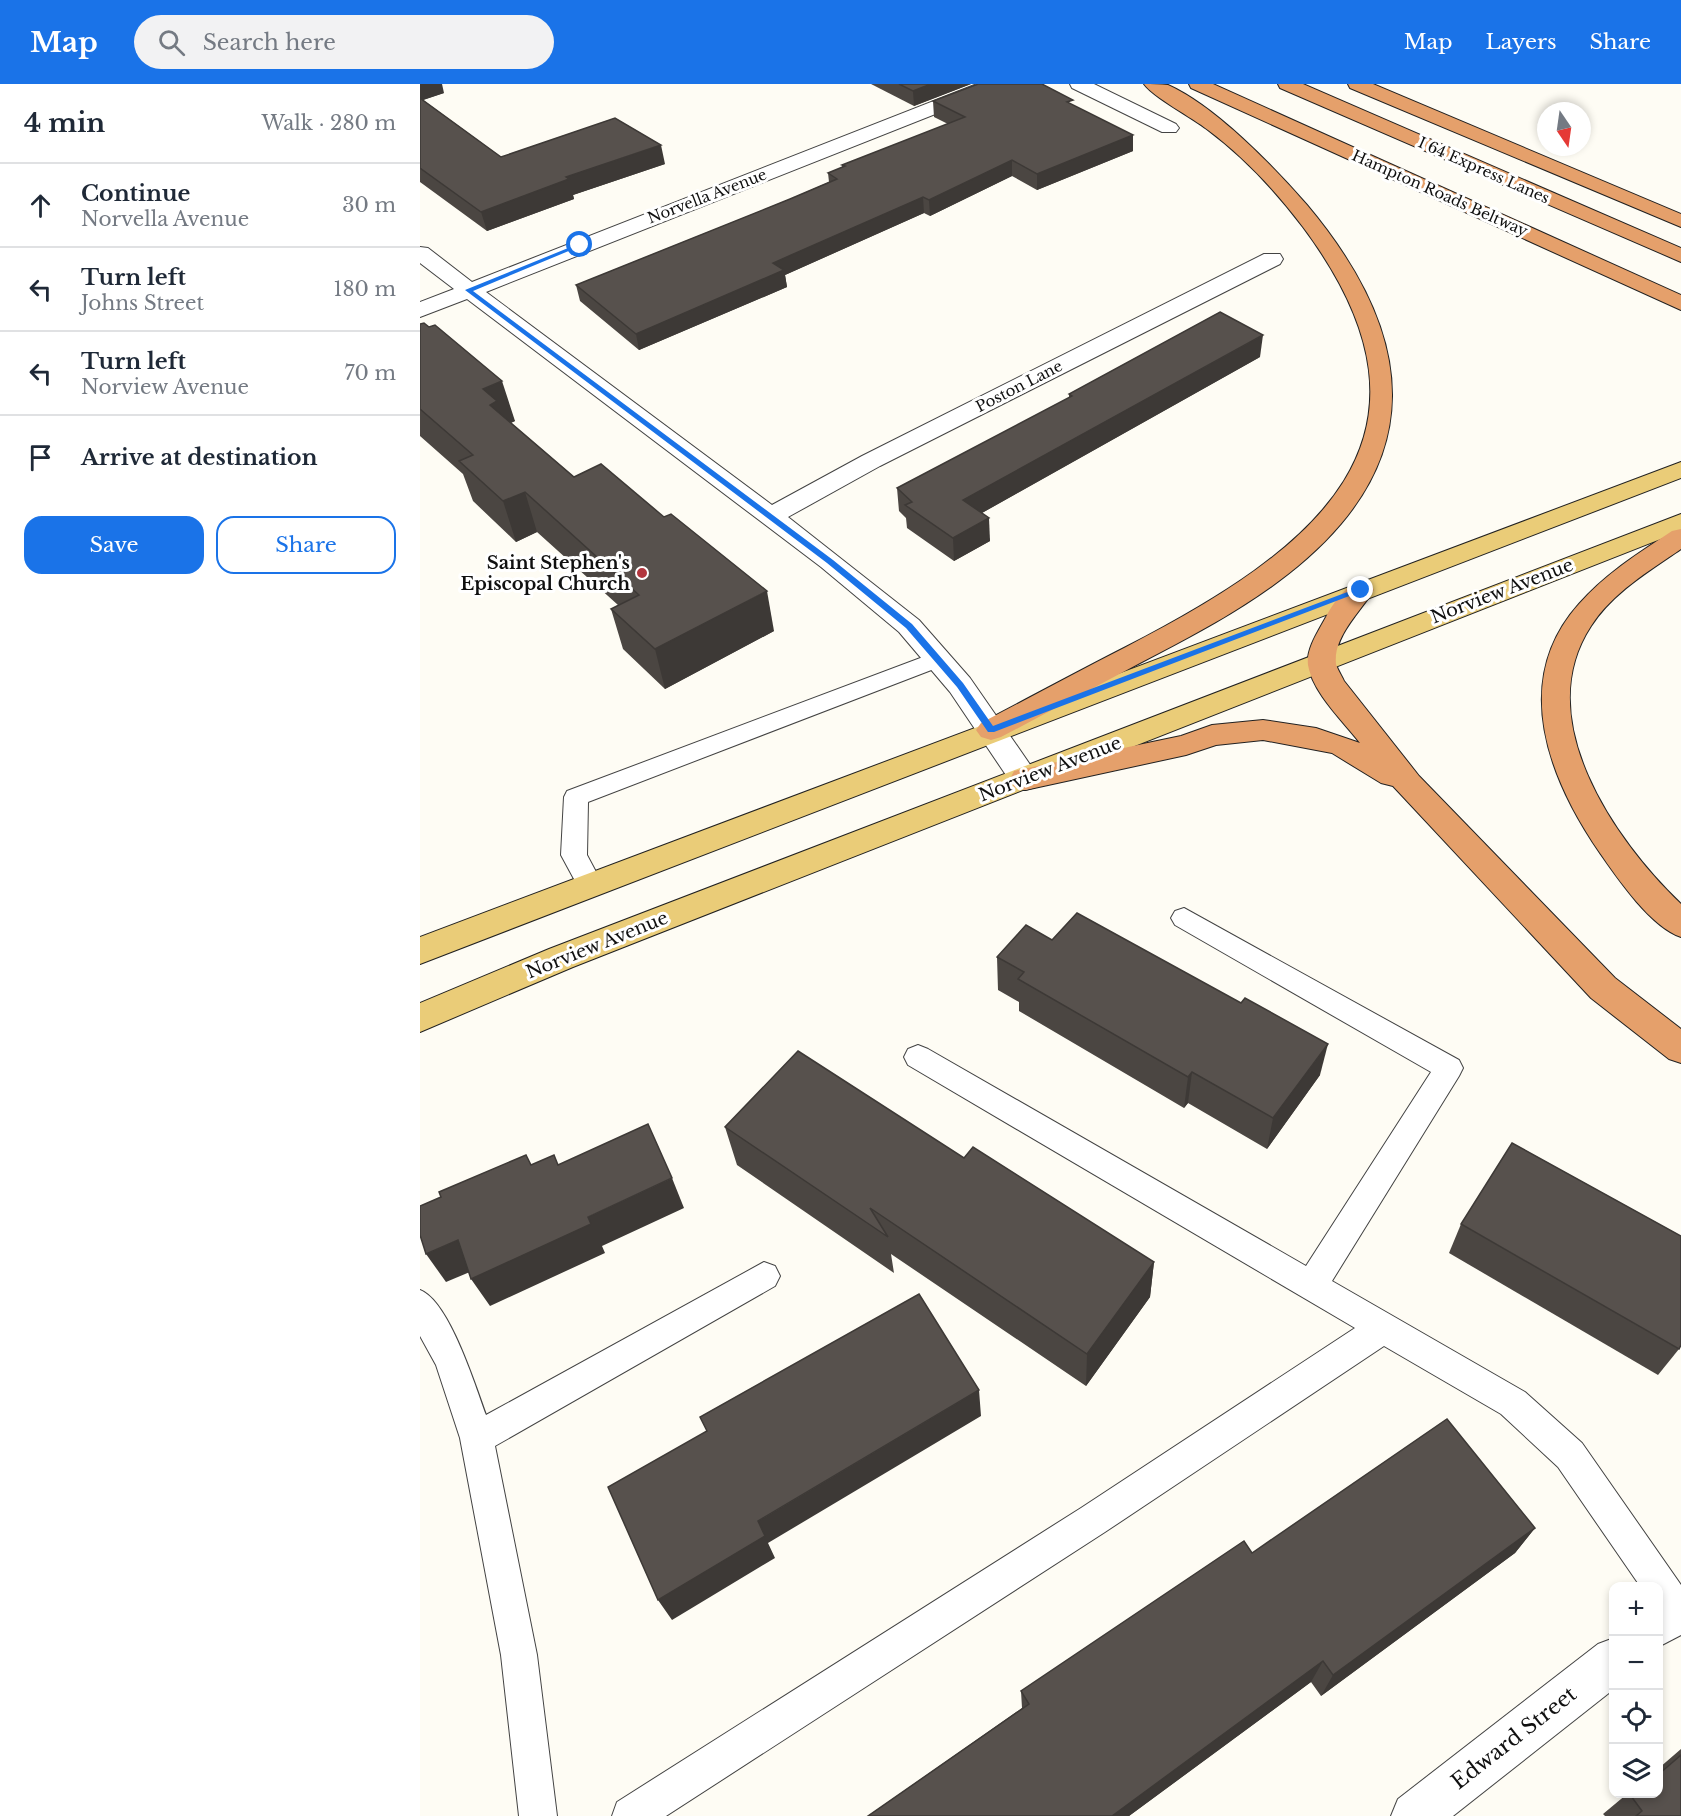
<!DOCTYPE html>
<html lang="en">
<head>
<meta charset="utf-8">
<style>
  body { margin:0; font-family:"Libre Baskerville",serif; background:#f2f2f3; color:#1f2937 }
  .controls { position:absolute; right:18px; bottom:18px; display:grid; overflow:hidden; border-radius:12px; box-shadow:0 3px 9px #0003 }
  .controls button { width:54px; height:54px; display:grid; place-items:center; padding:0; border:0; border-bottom:2px solid #e0e1e3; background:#fff; color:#1f2937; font:30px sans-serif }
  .compass { position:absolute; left:1117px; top:18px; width:54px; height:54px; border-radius:50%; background:#fff; box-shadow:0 3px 9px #0003; rotate:167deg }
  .stop { position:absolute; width:18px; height:18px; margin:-14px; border:4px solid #1a73e8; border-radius:50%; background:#fff }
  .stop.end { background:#1a73e8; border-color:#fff; box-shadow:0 2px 6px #0008 }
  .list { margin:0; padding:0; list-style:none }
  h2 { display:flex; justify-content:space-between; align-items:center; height:78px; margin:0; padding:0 24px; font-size:26px }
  h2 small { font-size:20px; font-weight:400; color:#747a83 }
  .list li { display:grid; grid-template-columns:39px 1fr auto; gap:18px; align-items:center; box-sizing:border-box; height:84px; padding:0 24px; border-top:2px solid #e0e1e3 }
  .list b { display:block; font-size:22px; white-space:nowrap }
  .list p { margin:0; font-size:20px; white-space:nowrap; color:#747a83 }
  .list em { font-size:20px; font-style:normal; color:#747a83 }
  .actions { display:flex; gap:12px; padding:18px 24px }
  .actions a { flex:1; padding:14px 0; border:2px solid #1a73e8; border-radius:18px; text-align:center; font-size:21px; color:#1a73e8 }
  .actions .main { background:#1a73e8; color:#fff }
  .icon { flex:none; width:33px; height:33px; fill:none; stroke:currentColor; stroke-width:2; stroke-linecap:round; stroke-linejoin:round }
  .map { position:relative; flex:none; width:1261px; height:1732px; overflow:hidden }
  header { display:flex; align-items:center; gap:36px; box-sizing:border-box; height:84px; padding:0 30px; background:#1a73e8; color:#fff }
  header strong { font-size:28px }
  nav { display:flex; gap:33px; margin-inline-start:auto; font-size:21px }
  .search { width:420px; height:54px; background:#f2f2f3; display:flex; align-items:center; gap:15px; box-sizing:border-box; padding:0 21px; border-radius:33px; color:#747a83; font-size:22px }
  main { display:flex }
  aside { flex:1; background:#fff }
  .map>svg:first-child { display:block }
</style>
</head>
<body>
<header>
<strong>Map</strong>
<div class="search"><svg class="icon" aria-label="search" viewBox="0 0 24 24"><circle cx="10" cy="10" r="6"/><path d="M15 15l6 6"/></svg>Search here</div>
<nav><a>Map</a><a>Layers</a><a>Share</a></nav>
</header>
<main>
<aside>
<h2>4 min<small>Walk · 280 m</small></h2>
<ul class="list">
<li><svg class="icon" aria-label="ahead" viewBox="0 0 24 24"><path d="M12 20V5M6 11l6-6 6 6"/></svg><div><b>Continue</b><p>Norvella Avenue</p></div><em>30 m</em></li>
<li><svg class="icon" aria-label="left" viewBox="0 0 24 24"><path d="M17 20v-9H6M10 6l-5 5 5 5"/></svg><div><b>Turn left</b><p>Johns Street</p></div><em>180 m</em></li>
<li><svg class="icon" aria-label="left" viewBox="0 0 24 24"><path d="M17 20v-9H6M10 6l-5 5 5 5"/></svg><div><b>Turn left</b><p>Norview Avenue</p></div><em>70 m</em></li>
<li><svg class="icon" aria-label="arrive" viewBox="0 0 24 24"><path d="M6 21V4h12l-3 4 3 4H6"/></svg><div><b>Arrive at destination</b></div></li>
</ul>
<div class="actions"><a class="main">Save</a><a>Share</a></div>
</aside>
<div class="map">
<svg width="1261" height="1732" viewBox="0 0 1261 1732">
  <rect width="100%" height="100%" fill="#fefcf4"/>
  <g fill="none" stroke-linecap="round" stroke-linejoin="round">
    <defs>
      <g id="lane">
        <polygon points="519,567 527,570 530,575 527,580 168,718 167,771 183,801 179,808 170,811 161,808 141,771 144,713 147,707"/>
        <path d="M764 824 1039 976 1043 984 1039 992 912 1197 1105 1308 1162 1359 1261 1501V1542L1257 1544C1234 1534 1238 1525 1238 1502H1220L1138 1383 1081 1330 964 1262 685 1448 246 1732H192L197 1718 661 1424 935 1244 488 981 484 973 488 965 498 961 508 965 886 1182 1011 988 755 841 751 834 755 827Z"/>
        <path d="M344 1178 355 1182 360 1192 355 1202 75 1362 117 1571 137 1732H99L81 1571 40 1354 16 1281 0 1252V1206C29 1217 55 1301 66 1331Z"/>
      </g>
      <g id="street">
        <polygon points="557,0 583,0 581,4 66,208 352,421 442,372 844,170 860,170 863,175 860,180 460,382 368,433 499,536 550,594 620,695 616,703 605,706 594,703 530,608 479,548 401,483 47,215 0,233 0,218 34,205 0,179 0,163 8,164 52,198"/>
        <polygon points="650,0 674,0 756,40 759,44 756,48 742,48 652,4"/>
        <polygon points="1261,1501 1261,1551 1238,1563 1238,1513"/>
        <polygon points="1194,1554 1194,1605 1033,1732 971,1732 978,1715 1178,1560"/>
      </g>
      <g id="primary">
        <polygon points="1261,378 1261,394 0,880 0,853"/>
        <polygon points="1261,430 1261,447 153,883 0,948 0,919 129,865"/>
      </g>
      <g id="highway">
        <path d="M724 0C731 0 741 0 748 1 795 22 853 82 887 121 996 251 1011 378 868 490 822 526 770 553 718 580 673 604 627 629 581 653L571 656 561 653 556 646 561 639C609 614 657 588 706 563 891 467 1043 357 883 143 856 107 824 73 788 46 773 34 733 13 724 0Z"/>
        <polygon points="769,0 793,0 1261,211 1261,226 771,4"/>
        <polygon points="858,0 883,0 1261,164 1261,178 860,4"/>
        <polygon points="928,0 953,0 1261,130 1261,143 930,4"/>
        <path d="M1261 445V465C1229 487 1192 509 1171 542 1110 635 1194 756 1261 820V853C1231 843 1198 795 1180 769 1129 695 1090 597 1159 520 1185 490 1219 469 1252 447Z"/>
        <path d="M941 497 951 500 954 506C941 527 913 552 916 580 917 585 922 592 924 597L999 692 1195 894 1261 945V979L1249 975 1171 914 973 702 961 699 912 669 843 656 796 661 766 671 605 706 594 703 590 695 594 687 761 652 792 641 843 636 896 644 940 659C923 637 893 609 888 581 886 565 899 546 906 533 913 519 926 501 941 497Z"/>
      </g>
    </defs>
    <use href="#lane" stroke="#434343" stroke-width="2"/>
    <use href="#street" stroke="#434343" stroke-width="2"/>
    <use href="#primary" stroke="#212121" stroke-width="2"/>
    <use href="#highway" stroke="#212121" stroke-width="2"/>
    <use href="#lane" fill="#fff" fill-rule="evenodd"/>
    <use href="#street" fill="#fff" fill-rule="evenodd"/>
    <use href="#primary" fill="#eacc78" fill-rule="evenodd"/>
    <use href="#highway" fill="#e5a06b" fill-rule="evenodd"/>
  </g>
  <g fill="#4b4642">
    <polygon points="0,0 24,9 3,16 81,73 245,80 153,111 154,115 67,147 0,98"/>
    <polygon points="451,0 551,0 494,22"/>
    <polygon points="513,17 653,21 713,51 713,67 617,106 592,92 510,132 504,129 365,191 367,203 219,266 160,217 156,201 370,115 409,98 408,89 422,84 422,81 528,40 514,33"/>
    <polygon points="0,240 95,337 91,339 154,393 354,547 245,605 203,565 191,525 198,521 117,448 96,458 53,417 43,390 0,352"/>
    <polygon points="840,273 562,429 570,457 534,477 487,444 486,434 479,427 477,404 649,314 649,310"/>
    <polygon points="632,856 900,991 847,1065 768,1019 764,1024 599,927 599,918 578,906 577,873"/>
    <polygon points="305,1043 544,1074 734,1178 730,1213 666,1302 471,1170 474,1189 317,1081"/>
    <polygon points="1041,1140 1259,1265 1238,1291 1029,1169"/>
    <polygon points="1115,1444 1095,1469 901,1612 891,1598 709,1732 448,1732 602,1624 601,1607 832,1469"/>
    <polygon points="1261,1665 1261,1732 1185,1732 1183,1730 1207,1710 1239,1710 1239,1684"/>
  </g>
  <g fill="#3d3936">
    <polygon points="0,0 22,0 24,9 0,17"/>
    <polygon points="511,0 551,0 494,22 493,7"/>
    <polygon points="713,51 713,67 617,106 617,90"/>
    <polygon points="241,61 245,80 153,111 154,115 67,147 61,128 146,93"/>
    <polygon points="592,76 592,92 510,132 509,116"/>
    <polygon points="503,113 504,129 365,191 367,203 219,266 216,250 353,179"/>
    <polygon points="843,251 840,273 544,439 543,416"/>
    <polygon points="82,297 95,337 85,341 83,360 63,305"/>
    <polygon points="105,408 117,448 96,458 83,417"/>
    <polygon points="569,434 570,457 534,477 533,454"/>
    <polygon points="347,507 354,547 245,605 235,565"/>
    <polygon points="908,960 900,991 847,1065 853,1034"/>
    <polygon points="772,988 768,1019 764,1024 768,993"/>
    <polygon points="252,1094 264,1124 182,1162 185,1169 70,1222 51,1195 168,1133"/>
    <polygon points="38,1156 57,1185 26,1198 6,1170"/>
    <polygon points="734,1178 730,1213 666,1302 667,1270"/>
    <polygon points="559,1306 561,1332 348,1459 355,1474 252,1536 238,1516 338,1437"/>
    <polygon points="1115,1444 1095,1469 901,1612 913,1591"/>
    <polygon points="903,1577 891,1598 709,1732 692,1732"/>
  </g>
  <g fill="#57514d" stroke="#3d3936" stroke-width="1.5">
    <polygon points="479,0 511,0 493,7"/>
    <polygon points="558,0 622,0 653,16 647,18 713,51 617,90 592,76 509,116 503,113 353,179 364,186 216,250 156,201 370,115 417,95 408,89 425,82 422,81 545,33 513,17"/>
    <polygon points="0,14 81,73 195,34 241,61 146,93 149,95 61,128 0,84"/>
    <polygon points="800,228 843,251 543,416 569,434 533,454 485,421 492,418 477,404 652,312 649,310"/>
    <polygon points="4,239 9,243 15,241 82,297 63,305 77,317 70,321 154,393 181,380 244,433 251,430 347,507 235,565 191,525 219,511 105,408 83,417 39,377 53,371 0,325 0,240"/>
    <polygon points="657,829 821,919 825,914 908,960 853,1034 772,988 768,993 598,895 604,888 577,873 606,841 632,856"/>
    <polygon points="378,967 544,1074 553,1063 734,1178 667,1270 450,1124 468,1153 305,1043"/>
    <polygon points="228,1040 252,1094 168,1133 171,1140 51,1195 38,1156 6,1170 0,1151 0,1122 21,1113 19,1108 106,1071 111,1081 134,1071 138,1081"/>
    <polygon points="1092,1059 1261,1152 1261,1261 1259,1265 1041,1140"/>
    <polygon points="499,1210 559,1306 338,1437 345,1452 238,1516 188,1403 287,1347 280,1333"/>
    <polygon points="1027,1335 1115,1444 913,1591 903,1577 692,1732 448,1732 609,1620 601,1607 824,1457 832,1469"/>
    <polygon points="1261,1671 1261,1732 1216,1732 1222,1727 1211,1712 1215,1710 1239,1710 1239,1690"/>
  </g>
  <polygon fill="#1a73e8" points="158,160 163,161 53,207 413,476 492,540 543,599 573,642 938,504 945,506 574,648 568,648 537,603 486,544 407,479 45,206"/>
  <circle fill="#b2363e" stroke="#fff" stroke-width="2" cx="222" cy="489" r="6"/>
  <g text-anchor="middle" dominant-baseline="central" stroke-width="6" stroke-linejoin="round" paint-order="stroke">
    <g font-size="15" fill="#101010" stroke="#fff">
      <text transform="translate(1064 86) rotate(24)">I 64 Express Lanes</text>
      <text transform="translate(1020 109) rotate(24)">Hampton Roads Beltway</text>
      <text transform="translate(287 112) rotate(-21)">Norvella Avenue</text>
      <text transform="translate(599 302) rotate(-27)">Poston Lane</text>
    </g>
    <g font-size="18" font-weight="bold" fill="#101010" stroke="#fff" text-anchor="end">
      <text x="210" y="479">Saint Stephen's<tspan x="210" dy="21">Episcopal Church</tspan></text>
    </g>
    <g font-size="18" fill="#101010" stroke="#fff">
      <text transform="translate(1082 507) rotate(-21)">Norview Avenue</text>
      <text transform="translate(630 685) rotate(-21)">Norview Avenue</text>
      <text transform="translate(177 861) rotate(-22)">Norview Avenue</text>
    </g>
    <g font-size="21" fill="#101010" stroke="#fff">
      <text transform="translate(1094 1654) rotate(-38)">Edward Street</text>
    </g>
  </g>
</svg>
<div class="controls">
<button>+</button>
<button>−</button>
<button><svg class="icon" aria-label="locate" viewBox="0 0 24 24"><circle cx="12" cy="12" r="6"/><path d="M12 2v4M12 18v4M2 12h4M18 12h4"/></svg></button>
<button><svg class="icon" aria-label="layers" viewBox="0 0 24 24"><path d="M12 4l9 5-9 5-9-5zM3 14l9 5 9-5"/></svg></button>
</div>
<svg class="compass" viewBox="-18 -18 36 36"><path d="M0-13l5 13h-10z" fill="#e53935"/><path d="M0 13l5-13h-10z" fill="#747a83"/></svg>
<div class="stop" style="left:160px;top:161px"></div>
<div class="stop end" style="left:941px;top:506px"></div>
</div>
</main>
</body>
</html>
